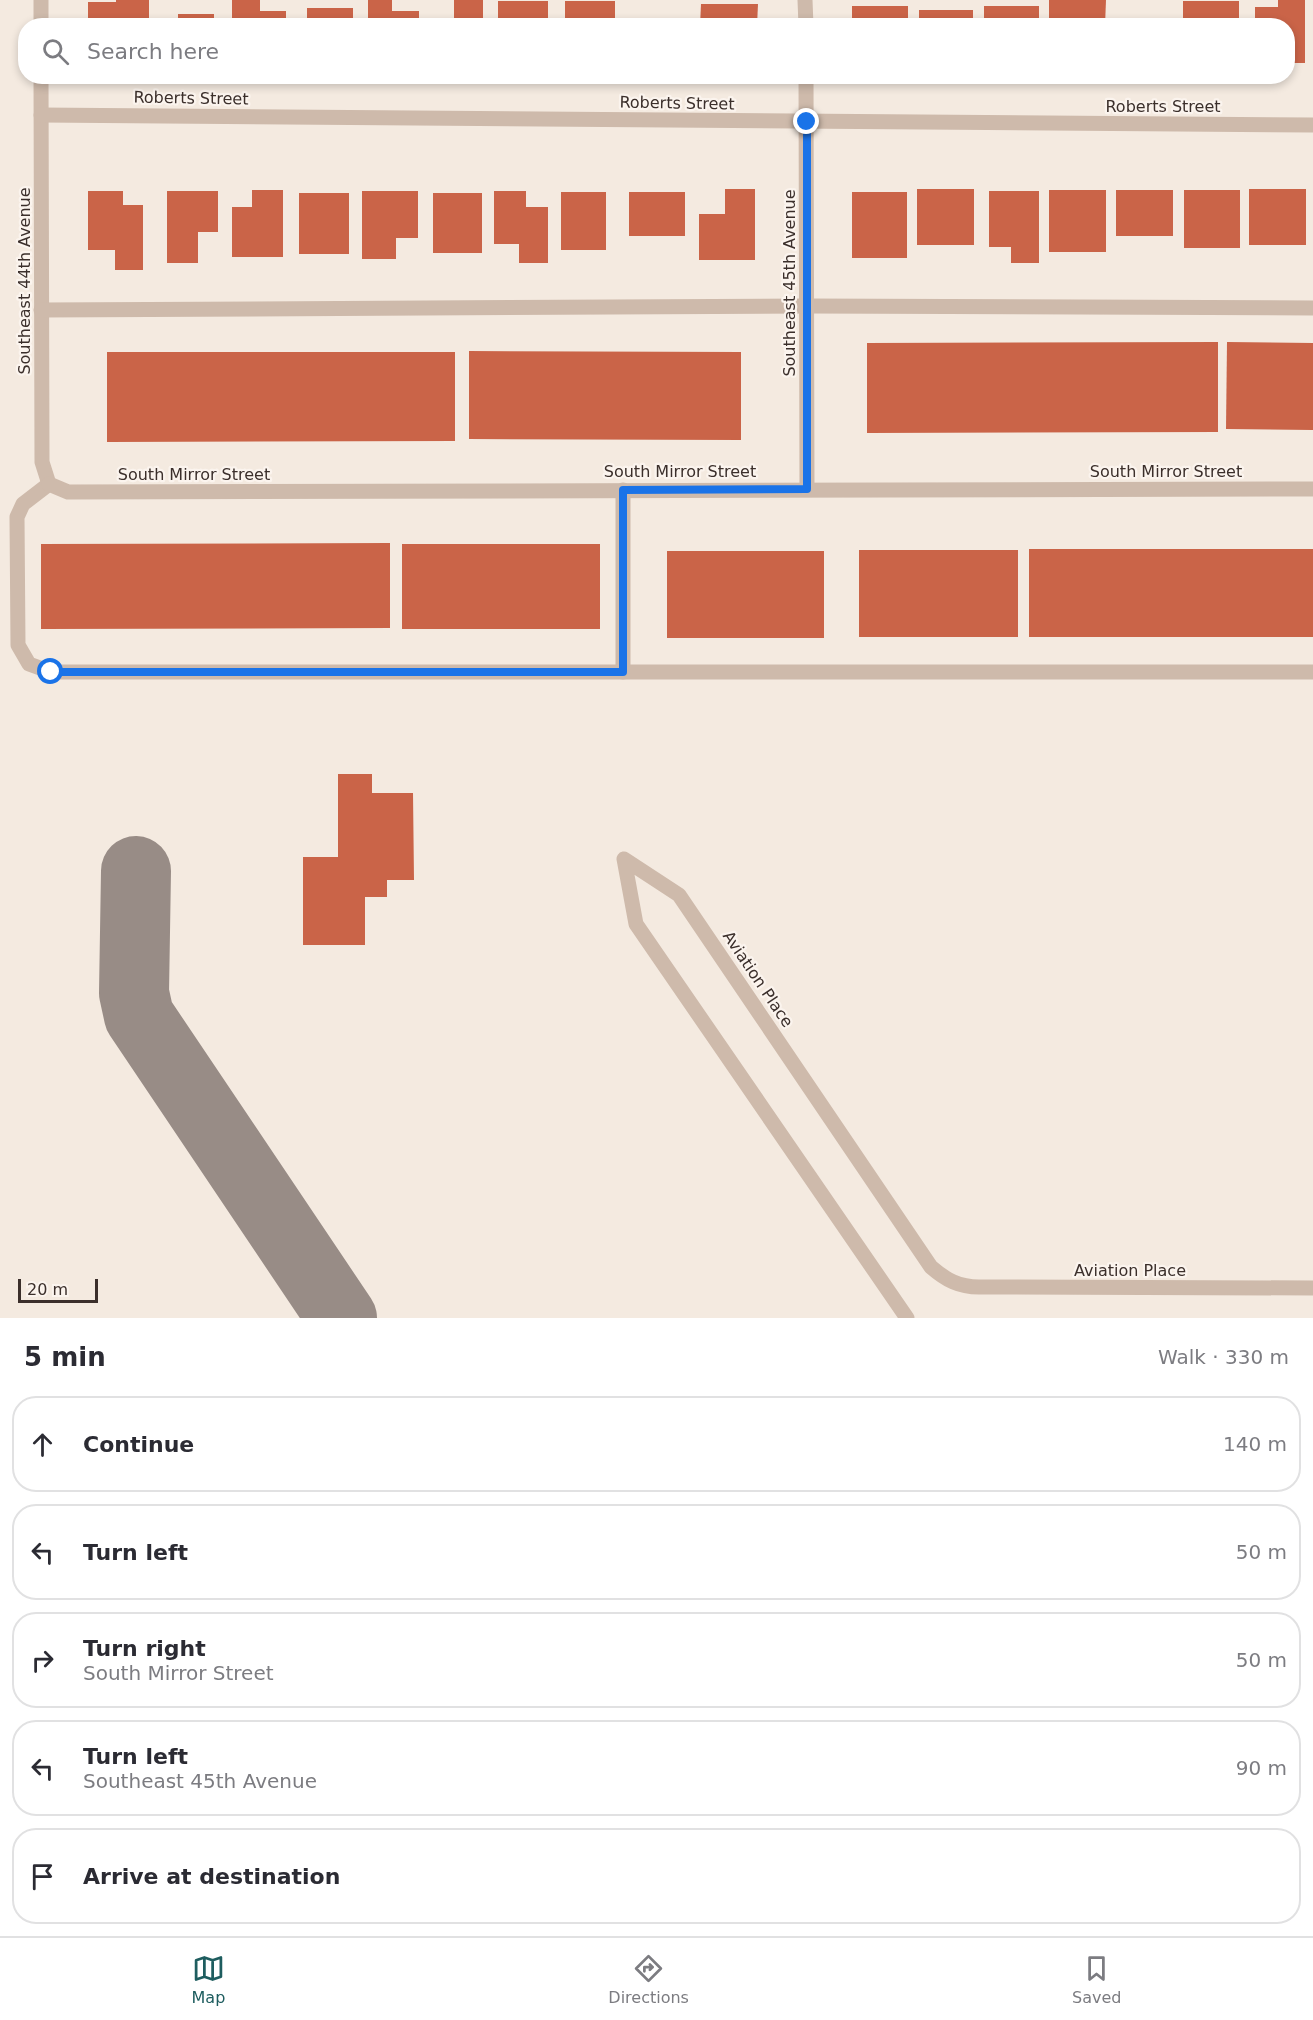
<!DOCTYPE html>
<html lang="en">
<head>
<meta charset="utf-8">
<style>
  body { margin:0; font-family:"DejaVu Sans",sans-serif; background:#f2f2f3; color:#2b2b33 }
  .scale { position:absolute; left:18px; bottom:15px; width:80px; box-sizing:border-box; padding-left:6px; border:3px solid #3b2f2b; border-top:0; font-size:16px; line-height:21px; white-space:nowrap; color:#3b2f2b; -webkit-text-stroke:4px #fbf4ee; paint-order:stroke }
  .stop { position:absolute; width:18px; height:18px; margin:-14px; border:4px solid #1a73e8; border-radius:50%; background:#fff }
  .stop.end { background:#1a73e8; border-color:#fff; box-shadow:0 2px 6px #0008 }
  .list { margin:0; padding:0; list-style:none }
  h2 { display:flex; justify-content:space-between; align-items:center; height:78px; margin:0; padding:0 24px; font-size:26px }
  h2 small { font-size:20px; font-weight:400; color:#7c7c81 }
  .list li { display:grid; grid-template-columns:39px 1fr auto; gap:18px; align-items:center; box-sizing:border-box; height:96px; margin:0 12px 12px; padding:0 12px; border:2px solid #e1e1e2; border-radius:24px }
  .list b { display:block; font-size:22px; white-space:nowrap }
  .list p { margin:0; font-size:20px; white-space:nowrap; color:#7c7c81 }
  .list em { font-size:20px; font-style:normal; color:#7c7c81 }
  .icon { flex:none; width:33px; height:33px; fill:none; stroke:currentColor; stroke-width:2; stroke-linecap:round; stroke-linejoin:round }
  .map { position:relative; flex:none; width:1313px; height:1318px; overflow:hidden }
  .search { position:absolute; background:#fff; box-shadow:0 3px 9px #0003; left:18px; right:18px; top:18px; height:66px; display:flex; align-items:center; gap:15px; box-sizing:border-box; padding:0 21px; border-radius:24px; color:#7c7c81; font-size:22px }
  .sheet { height:618px; background:#fff }
  nav { display:flex; justify-content:space-around; align-items:center; box-sizing:border-box; height:84px; border-top:2px solid #e1e1e2; background:#fff; font-size:16px; color:#7c7c81 }
  nav a { display:grid; justify-items:center; gap:3px }
  nav .on { color:#1e5d5f }
  .map>svg:first-child { display:block }
</style>
</head>
<body>
<div class="map">
<svg width="1313" height="1318" viewBox="0 0 1313 1318">
  <rect width="100%" height="100%" fill="#f4eae0"/>
  <g fill="none" stroke-linecap="round" stroke-linejoin="round">
    <polyline stroke="#988c86" stroke-width="70" points="136,871 134,993 139,1016 342,1318"/>
  </g>
  <g fill="#ca6448">
    <polygon points="116,0 149,0 149,26 88,26 88,2 116,2"/>
    <polygon points="232,0 260,0 260,11 286,11 286,26 232,25"/>
    <polygon points="368,0 392,0 392,11 419,11 419,26 368,26"/>
    <polygon points="454,0 483,0 483,26 434,26 434,22 454,22"/>
    <polygon points="1049,0 1106,0 1105,26 1049,26"/>
    <polygon points="1278,0 1305,0 1305,63 1288,63 1288,26 1255,26 1255,7 1278,7"/>
    <rect x="498" y="1" width="50" height="25"/>
    <rect x="565" y="1" width="50" height="25"/>
    <rect x="1183" y="1" width="56" height="25"/>
    <polygon points="701,4 758,4 757,26 700,26"/>
    <rect x="852" y="6" width="56" height="20"/>
    <rect x="984" y="6" width="55" height="20"/>
    <rect x="307" y="8" width="46" height="18"/>
    <rect x="919" y="10" width="54" height="16"/>
    <rect x="178" y="14" width="36" height="12"/>
    <rect x="1116" y="18" width="57" height="8"/>
    <rect x="628" y="20" width="61" height="6"/>
    <polygon points="725,189 755,189 755,260 699,260 699,214 725,214"/>
    <rect x="917" y="189" width="57" height="56"/>
    <rect x="1249" y="189" width="57" height="56"/>
    <polygon points="252,190 283,190 283,257 232,257 232,207 252,207"/>
    <rect x="1049" y="190" width="57" height="62"/>
    <rect x="1116" y="190" width="57" height="46"/>
    <rect x="1184" y="190" width="56" height="58"/>
    <polygon points="88,191 123,191 123,205 143,205 143,270 115,270 115,250 88,250"/>
    <polygon points="167,191 218,191 218,232 198,232 198,263 167,263"/>
    <polygon points="362,191 418,191 418,238 396,238 396,259 362,259"/>
    <polygon points="494,191 526,191 526,207 548,207 548,263 519,263 519,244 494,244"/>
    <polygon points="989,191 1039,191 1039,263 1011,263 1011,247 989,247"/>
    <rect x="561" y="192" width="45" height="58"/>
    <rect x="629" y="192" width="56" height="44"/>
    <rect x="852" y="192" width="55" height="66"/>
    <rect x="299" y="193" width="50" height="61"/>
    <rect x="433" y="193" width="49" height="60"/>
    <polygon points="1218,342 1218,432 867,433 867,343"/>
    <polygon points="1227,342 1313,343 1313,430 1226,429"/>
    <polygon points="469,351 741,352 741,440 469,439"/>
    <polygon points="107,352 455,352 455,441 107,442"/>
    <polygon points="390,543 390,628 41,629 41,544"/>
    <rect x="402" y="544" width="198" height="85"/>
    <rect x="1029" y="549" width="284" height="88"/>
    <rect x="859" y="550" width="159" height="87"/>
    <rect x="667" y="551" width="157" height="87"/>
    <polygon points="338,774 372,774 372,793 413,793 414,880 387,880 387,897 365,897 365,945 303,945 303,857 338,857"/>
  </g>
  <g fill="none" stroke-linecap="round" stroke-linejoin="round">
    <g stroke="#cebaab" stroke-width="15">
      <polyline points="41,0 41,26"/>
      <polyline points="805,0 806,26"/>
      <polyline points="41,76 42,462 49,484"/>
      <polyline points="806,76 807,489"/>
      <polyline points="41,115 1313,125"/>
      <polyline points="41,310 807,306 1313,308"/>
      <polyline points="49,484 23,504 17,517 18,645 29,664 51,672 1313,672"/>
      <polyline points="49,484 68,492 1313,489"/>
      <polyline points="623,490 623,672"/>
      <path d="M907 1318 636 924 624 859 679 895 931 1267C946 1280 959 1287 979 1287L1313 1288"/>
    </g>
  </g>
  <g fill="none" stroke-linecap="round" stroke-linejoin="round">
    <polyline stroke="#1a73e8" stroke-width="8" points="51,672 623,672 623,490 807,489 807,122"/>
  </g>
  <g text-anchor="middle" dominant-baseline="central" stroke-width="4.5" stroke-linejoin="round" paint-order="stroke">
    <g font-size="16" fill="#3b2f2b" stroke="#fbf4ee">
      <text transform="translate(191 98) rotate(1)">Roberts Street</text>
      <text transform="translate(677 103) rotate(1)">Roberts Street</text>
      <text x="1163" y="106">Roberts Street</text>
      <text transform="translate(24 281) rotate(-90)">Southeast 44th Avenue</text>
      <text transform="translate(789 283) rotate(-90)">Southeast 45th Avenue</text>
      <text x="680" y="471">South Mirror Street</text>
      <text x="1166" y="471">South Mirror Street</text>
      <text x="194" y="474">South Mirror Street</text>
      <text transform="translate(758 979) rotate(56)">Aviation Place</text>
      <text x="1130" y="1270">Aviation Place</text>
    </g>
  </g>
</svg>
<div class="scale">20 m</div>
<div class="stop" style="left:51px;top:672px"></div>
<div class="stop end" style="left:807px;top:122px"></div>
<div class="search"><svg class="icon" aria-label="search" viewBox="0 0 24 24"><circle cx="10" cy="10" r="6"/><path d="M15 15l6 6"/></svg>Search here</div>
</div>
<section class="sheet">
<h2>5 min<small>Walk · 330 m</small></h2>
<ul class="list">
<li><svg class="icon" aria-label="ahead" viewBox="0 0 24 24"><path d="M12 20V5M6 11l6-6 6 6"/></svg><div><b>Continue</b></div><em>140 m</em></li>
<li><svg class="icon" aria-label="left" viewBox="0 0 24 24"><path d="M17 20v-9H6M10 6l-5 5 5 5"/></svg><div><b>Turn left</b></div><em>50 m</em></li>
<li><svg class="icon" aria-label="right" viewBox="0 0 24 24"><path d="M7 20v-9h11M14 6l5 5-5 5"/></svg><div><b>Turn right</b><p>South Mirror Street</p></div><em>50 m</em></li>
<li><svg class="icon" aria-label="left" viewBox="0 0 24 24"><path d="M17 20v-9H6M10 6l-5 5 5 5"/></svg><div><b>Turn left</b><p>Southeast 45th Avenue</p></div><em>90 m</em></li>
<li><svg class="icon" aria-label="arrive" viewBox="0 0 24 24"><path d="M6 21V4h12l-3 4 3 4H6"/></svg><div><b>Arrive at destination</b></div></li>
</ul>
</section>
<nav>
<a class="on"><svg class="icon" aria-label="map" viewBox="0 0 24 24"><path d="M3 6l6-2 6 2 6-2v14l-6 2-6-2-6 2zM9 4v14M15 6v14"/></svg>Map</a>
<a><svg class="icon" aria-label="directions" viewBox="0 0 24 24"><path d="M12 3l9 9-9 9-9-9zM9 14v-3h6M13 9l2 2-2 2"/></svg>Directions</a>
<a><svg class="icon" aria-label="saved" viewBox="0 0 24 24"><path d="M7 4h10v16l-5-4-5 4z"/></svg>Saved</a>
</nav>
</body>
</html>
